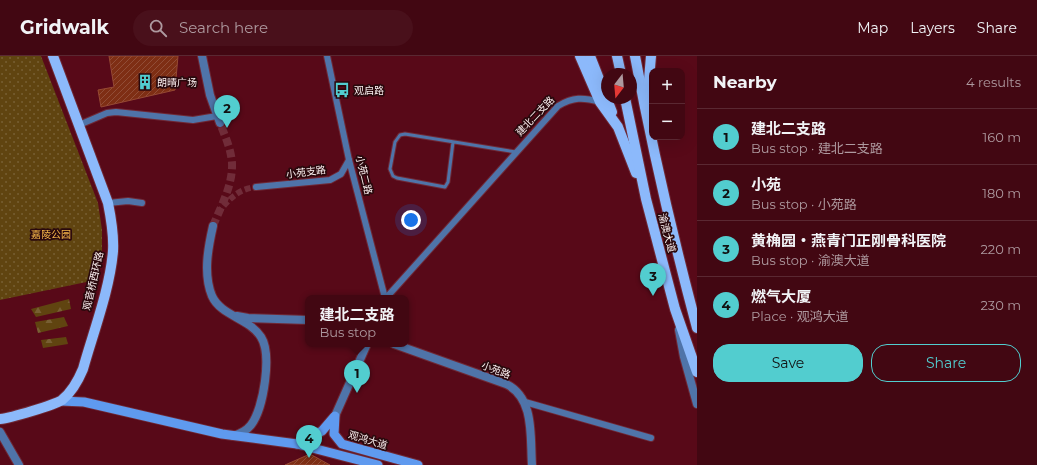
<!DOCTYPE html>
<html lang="en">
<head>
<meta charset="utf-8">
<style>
  body { margin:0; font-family:Montserrat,"Noto Sans SC",sans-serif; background:#49101b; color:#f1f3f6 }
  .controls { position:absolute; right:12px; top:12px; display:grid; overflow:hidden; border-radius:8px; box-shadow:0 4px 16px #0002 }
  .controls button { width:36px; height:36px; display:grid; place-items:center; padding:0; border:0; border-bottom:1px solid #5a2832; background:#420712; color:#f1f3f6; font:20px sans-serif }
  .compass { position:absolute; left:601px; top:12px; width:36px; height:36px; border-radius:50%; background:#420712; box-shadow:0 4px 16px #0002; rotate:196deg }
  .you { position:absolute; left:411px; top:164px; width:14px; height:14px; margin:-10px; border:3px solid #fff; border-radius:50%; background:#1a73e8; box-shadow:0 0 0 6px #1a73e833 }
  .badge { display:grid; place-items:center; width:26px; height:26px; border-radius:50%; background:#52cdcf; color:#111; font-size:13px; font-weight:700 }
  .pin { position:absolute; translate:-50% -33px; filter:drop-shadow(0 1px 2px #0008) }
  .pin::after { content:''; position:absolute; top:21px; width:14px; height:12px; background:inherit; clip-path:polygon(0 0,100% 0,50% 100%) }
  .popup { position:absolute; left:305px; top:239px; width:104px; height:52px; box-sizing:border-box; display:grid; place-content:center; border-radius:8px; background:#420712; filter:drop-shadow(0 1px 3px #0005); font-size:13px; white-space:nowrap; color:#ae999f }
  .popup b { font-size:15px; color:#f1f3f6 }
  .popup::after { content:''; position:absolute; left:50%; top:100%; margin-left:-8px; border:8px solid transparent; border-top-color:#420712 }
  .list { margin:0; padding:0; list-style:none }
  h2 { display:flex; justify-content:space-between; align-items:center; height:52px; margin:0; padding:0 16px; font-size:17px }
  h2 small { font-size:13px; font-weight:400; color:#ae999f }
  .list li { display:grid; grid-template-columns:26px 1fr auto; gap:12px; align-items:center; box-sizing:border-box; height:56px; padding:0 16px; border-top:1px solid #5a2832 }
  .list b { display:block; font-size:15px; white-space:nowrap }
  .list p { margin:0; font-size:13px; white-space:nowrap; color:#ae999f }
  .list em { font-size:13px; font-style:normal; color:#ae999f }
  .actions { display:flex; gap:8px; padding:12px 16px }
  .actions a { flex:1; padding:9px 0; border:1px solid #52cdcf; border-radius:16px; text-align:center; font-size:14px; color:#52cdcf }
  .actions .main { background:#52cdcf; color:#111 }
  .icon { flex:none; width:22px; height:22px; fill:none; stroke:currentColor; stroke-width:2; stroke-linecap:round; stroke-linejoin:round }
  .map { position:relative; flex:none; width:697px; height:409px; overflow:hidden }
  header { display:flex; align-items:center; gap:24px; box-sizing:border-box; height:56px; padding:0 20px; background:#420712; border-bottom:1px solid #5a2832 }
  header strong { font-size:19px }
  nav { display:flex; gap:22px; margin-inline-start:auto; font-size:14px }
  .search { width:280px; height:36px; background:#49101b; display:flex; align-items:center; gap:10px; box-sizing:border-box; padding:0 14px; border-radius:22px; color:#ae999f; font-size:15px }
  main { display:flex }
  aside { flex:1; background:#420712 }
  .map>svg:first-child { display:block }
</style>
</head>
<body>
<header>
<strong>Gridwalk</strong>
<div class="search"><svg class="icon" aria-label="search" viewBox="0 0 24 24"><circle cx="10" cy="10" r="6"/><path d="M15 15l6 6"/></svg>Search here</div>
<nav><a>Map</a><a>Layers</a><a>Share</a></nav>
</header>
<main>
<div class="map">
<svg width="697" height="409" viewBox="0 0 697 409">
  <defs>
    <pattern id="grass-dots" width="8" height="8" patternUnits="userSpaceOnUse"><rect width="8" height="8" fill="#604410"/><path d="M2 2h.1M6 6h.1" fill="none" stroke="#785f33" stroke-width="1.8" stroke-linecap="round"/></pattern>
    <pattern id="forest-firs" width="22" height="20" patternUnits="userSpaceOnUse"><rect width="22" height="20" fill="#604410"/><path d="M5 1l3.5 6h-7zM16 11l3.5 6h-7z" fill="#785f33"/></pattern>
    <pattern id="building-hatch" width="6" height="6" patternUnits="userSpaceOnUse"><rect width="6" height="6" fill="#7e2e14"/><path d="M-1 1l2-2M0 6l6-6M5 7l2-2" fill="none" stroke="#914d37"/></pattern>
  </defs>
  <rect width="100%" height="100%" fill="#580918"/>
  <polygon fill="url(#grass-dots)" points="0,0 41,0 98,147 102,174 102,195 96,224 0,244"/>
  <g fill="url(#forest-firs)">
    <polygon points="69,243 71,253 36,261 31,253"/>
    <polygon points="64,261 68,270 38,277 35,266"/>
    <polygon points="66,281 68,288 43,292 41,284"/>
  </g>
  <g fill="url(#building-hatch)" stroke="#964933">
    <polygon points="109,0 178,0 175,34 101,51 98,34 114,31"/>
    <polygon points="310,398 330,409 285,409"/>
  </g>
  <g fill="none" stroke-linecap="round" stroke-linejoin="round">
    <path stroke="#712c39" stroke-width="6" stroke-dasharray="6 3" stroke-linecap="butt" d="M218 157C229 143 238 133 256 131"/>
    <path stroke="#712c39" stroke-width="8" stroke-dasharray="8 4" stroke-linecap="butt" d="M213 170C221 150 233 129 232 107 231 93 225 80 220 67"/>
    <defs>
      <polyline id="service" points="453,86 448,126 445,131 397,122 393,120 390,113 395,86 400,79 405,78 516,96"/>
      <g id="minor">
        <polyline points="327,0 349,104 385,242"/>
        <polyline points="79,69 107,57 116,56 193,64 217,60"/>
        <polyline points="256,131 330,124 341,118 349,104"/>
        <polyline points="108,147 128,145 142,147"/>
        <path d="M386 242 558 50C573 41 583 41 600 46"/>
        <polyline points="525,346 651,382"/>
      </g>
      <g id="tertiary">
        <polyline points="202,0 210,39 220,67"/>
        <path d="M213 170C208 192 203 218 212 240 221 260 249 262 261 281 272 298 264 352 251 369 247 374 240 378 233 380"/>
        <polyline points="237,260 248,262 308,264"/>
        <polyline points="679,274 684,301 697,348"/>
        <path d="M394 288 506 328C535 342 530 381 532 409"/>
        <polyline points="335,360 367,288"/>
        <polyline points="0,376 19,409"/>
      </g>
      <g id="secondary">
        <polyline points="61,345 84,346 222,378 297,388 378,409"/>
        <polyline points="335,360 334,378 342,388 418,409"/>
        <polyline points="297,388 322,375 334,361"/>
      </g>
      <g id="primary">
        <polyline points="580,0 600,46 618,71 636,117"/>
        <polyline points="590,0 612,56"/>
        <polyline points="617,0 621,18"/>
        <path d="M635 0C652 92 673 182 697 272"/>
        <polyline points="625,42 646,143 675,253 697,316"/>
        <polyline points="647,47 651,0"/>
        <path d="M0 363C11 362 54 349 62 344 72 336 78 325 83 313 93 277 110 233 113 195 114 179 111 162 108 147L53 0"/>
      </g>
    </defs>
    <use href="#service" stroke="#6f2936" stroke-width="5"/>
    <use href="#minor" stroke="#6f2936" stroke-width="8"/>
    <use href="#tertiary" stroke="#6f2936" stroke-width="10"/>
    <use href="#secondary" stroke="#6f2936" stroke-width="11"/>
    <use href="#primary" stroke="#6f2936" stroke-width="12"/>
    <use href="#service" stroke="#4f74a9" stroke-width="3"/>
    <use href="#minor" stroke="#4f74a9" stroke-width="6"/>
    <use href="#tertiary" stroke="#4f74a9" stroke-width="8"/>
    <use href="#secondary" stroke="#5f9aef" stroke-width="9"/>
    <use href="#primary" stroke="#8cb9fb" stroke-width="10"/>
  </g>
  <defs>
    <symbol id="building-bare" viewBox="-9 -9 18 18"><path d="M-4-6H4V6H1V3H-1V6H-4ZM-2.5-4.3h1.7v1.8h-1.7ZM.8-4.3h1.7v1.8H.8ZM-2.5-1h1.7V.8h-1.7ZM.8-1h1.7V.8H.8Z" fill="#52cdcf" stroke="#2a090d" stroke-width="2.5" paint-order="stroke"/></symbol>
    <symbol id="bus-bare" viewBox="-9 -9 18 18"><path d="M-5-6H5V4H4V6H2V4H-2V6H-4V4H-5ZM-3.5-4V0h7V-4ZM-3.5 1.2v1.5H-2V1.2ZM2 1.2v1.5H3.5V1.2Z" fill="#52cdcf" stroke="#2a090d" stroke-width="2.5" paint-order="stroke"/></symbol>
  </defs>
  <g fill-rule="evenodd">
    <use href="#building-bare" x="134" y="15" width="22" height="22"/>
    <use href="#bus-bare" x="331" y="23" width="22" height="22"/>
  </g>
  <g text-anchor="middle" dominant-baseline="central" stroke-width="3.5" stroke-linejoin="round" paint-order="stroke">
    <g font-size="10" fill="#fcf1f1" stroke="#2a090d" text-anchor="start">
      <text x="157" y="26">朗晴广场</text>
      <text x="354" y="34">观启路</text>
    </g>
    <g font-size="10" fill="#fcf1f1" stroke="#2a090d">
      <text transform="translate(535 60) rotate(-46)">建北二支路</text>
      <text transform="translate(306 116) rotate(-7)">小苑支路</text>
      <text transform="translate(364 119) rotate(76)">小苑二路</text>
      <text transform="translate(667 177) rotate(75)">渝澳大道</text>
      <text transform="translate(93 225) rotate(-77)">观音桥西环路</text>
      <text transform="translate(496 314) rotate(21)">小苑路</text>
      <text transform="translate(368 384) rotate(17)">观鸿大道</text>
    </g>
    <g font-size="10" fill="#f5b54a" stroke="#2a090d">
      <text x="51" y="178">嘉陵公园</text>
    </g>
  </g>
</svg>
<div class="controls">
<button>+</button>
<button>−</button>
</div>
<svg class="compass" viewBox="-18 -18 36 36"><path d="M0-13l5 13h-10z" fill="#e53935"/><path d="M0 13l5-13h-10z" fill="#ae999f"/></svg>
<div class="you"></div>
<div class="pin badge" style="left:357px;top:337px">1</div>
<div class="popup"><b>建北二支路</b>Bus stop</div>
<div class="pin badge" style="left:227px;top:72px">2</div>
<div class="pin badge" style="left:653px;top:240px">3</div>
<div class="pin badge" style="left:309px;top:402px">4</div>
</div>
<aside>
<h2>Nearby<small>4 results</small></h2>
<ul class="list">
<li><span class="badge">1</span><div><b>建北二支路</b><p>Bus stop · 建北二支路</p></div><em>160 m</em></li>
<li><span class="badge">2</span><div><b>小苑</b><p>Bus stop · 小苑路</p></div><em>180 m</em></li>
<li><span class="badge">3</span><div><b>黄桷园‧燕青门正刚骨科医院</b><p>Bus stop · 渝澳大道</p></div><em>220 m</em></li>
<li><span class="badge">4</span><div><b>燃气大厦</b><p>Place · 观鸿大道</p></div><em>230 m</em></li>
</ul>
<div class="actions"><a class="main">Save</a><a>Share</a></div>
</aside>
</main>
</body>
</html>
